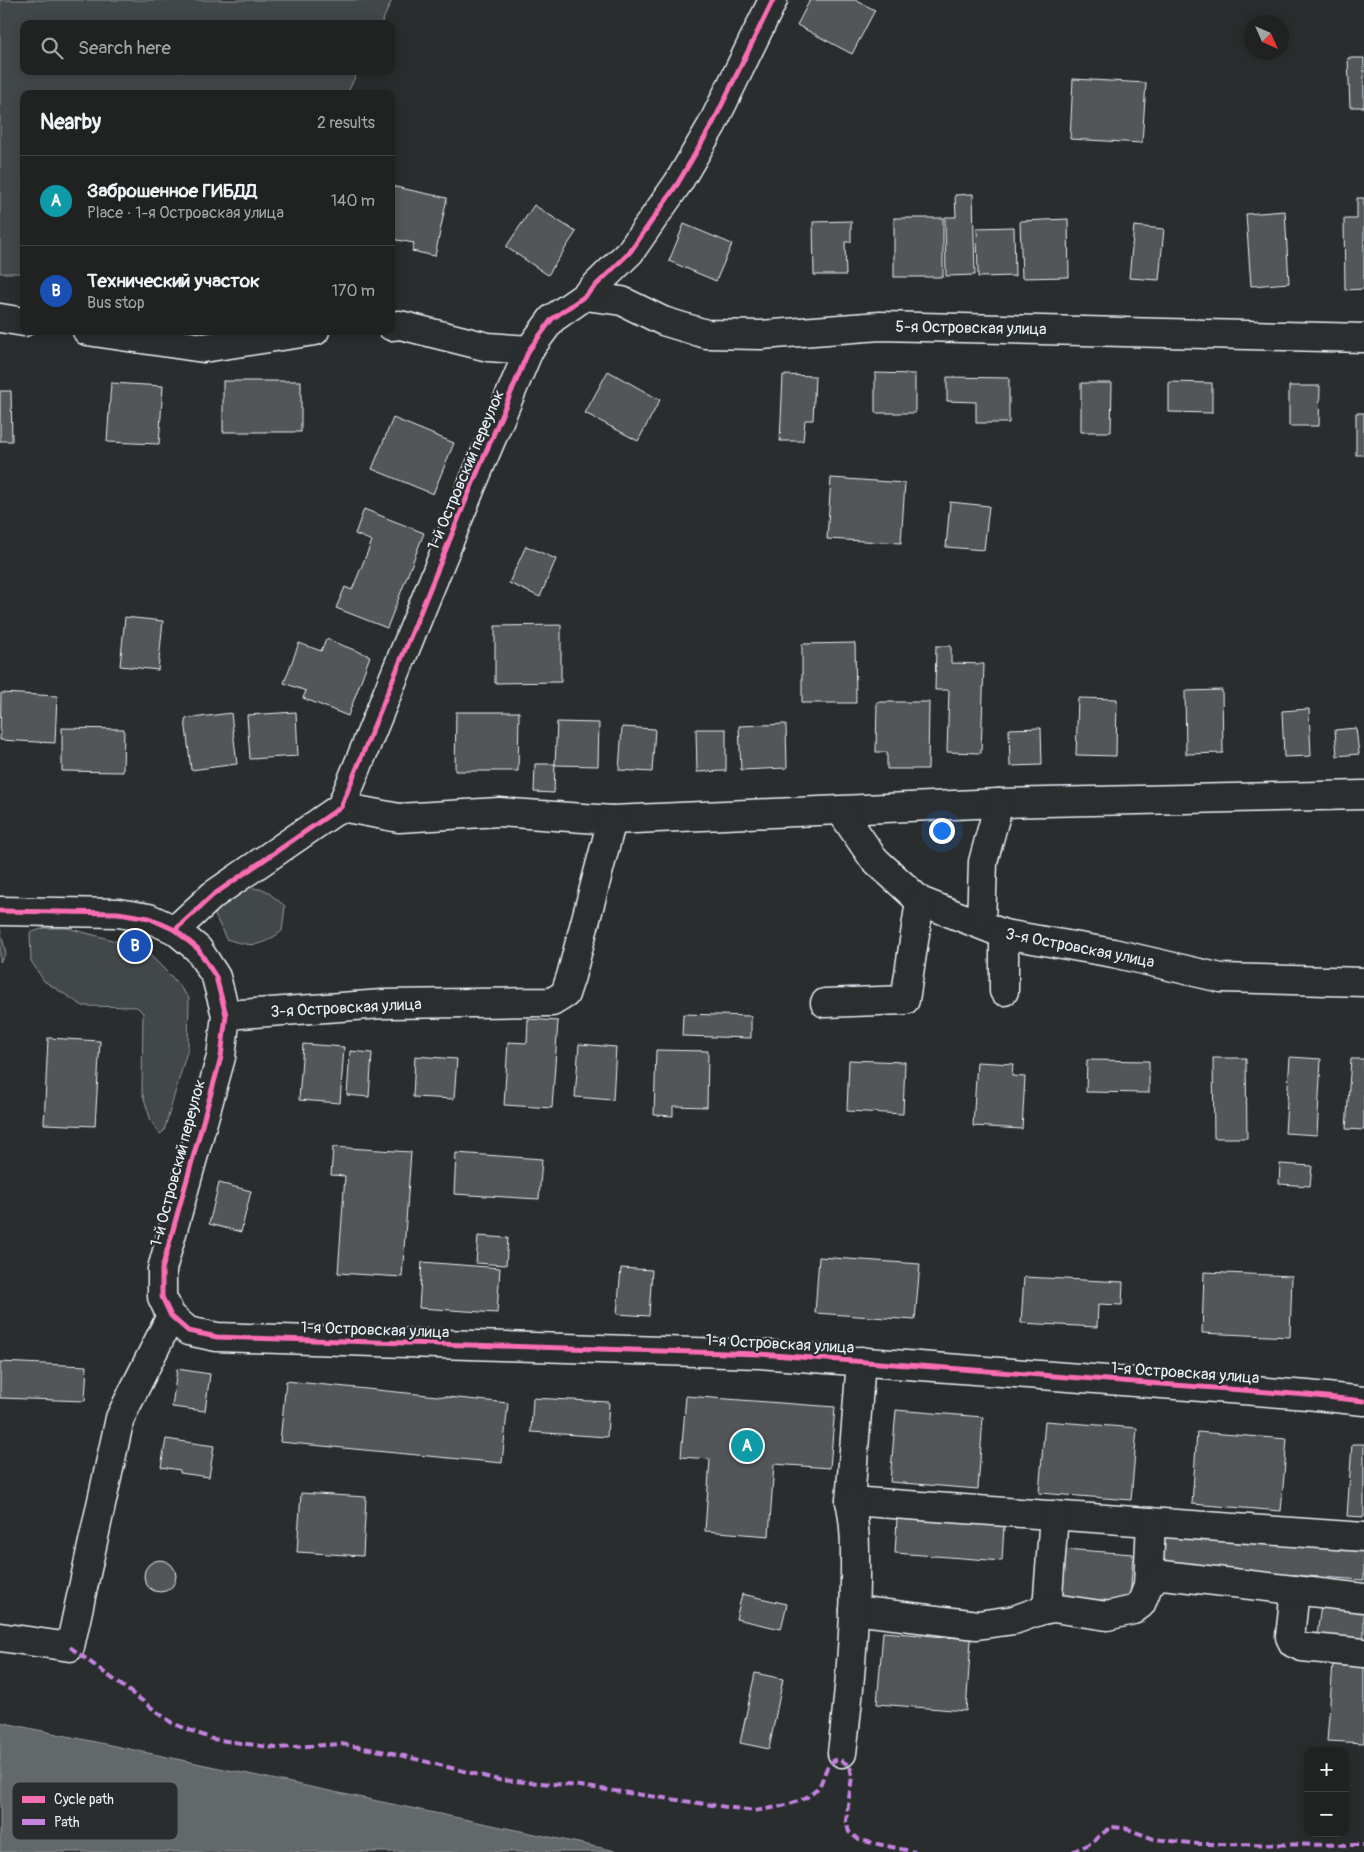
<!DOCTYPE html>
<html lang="en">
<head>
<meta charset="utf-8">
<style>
  body { margin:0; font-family:Pangolin,sans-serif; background:#282a2a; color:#f1f3f6 }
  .controls { position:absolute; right:15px; bottom:15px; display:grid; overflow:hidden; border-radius:10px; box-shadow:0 2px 12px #0003 }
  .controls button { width:45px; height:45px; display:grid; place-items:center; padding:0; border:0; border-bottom:1px solid #3d3f40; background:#202222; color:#f1f3f6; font:25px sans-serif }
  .compass { position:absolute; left:1244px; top:15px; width:45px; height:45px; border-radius:50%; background:#202222; box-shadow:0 2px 12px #0003; rotate:135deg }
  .you { position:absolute; left:941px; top:830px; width:18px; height:18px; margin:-12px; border:4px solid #fff; border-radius:50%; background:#1a73e8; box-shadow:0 0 0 8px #1a73e833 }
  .badge { display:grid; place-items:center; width:32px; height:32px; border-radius:50%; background:#b45309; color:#fff; font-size:16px; font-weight:700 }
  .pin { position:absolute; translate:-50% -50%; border:2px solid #fff; box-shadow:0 1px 5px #0006 }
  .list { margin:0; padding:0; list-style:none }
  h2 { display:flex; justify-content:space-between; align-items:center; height:65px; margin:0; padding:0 20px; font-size:21px }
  h2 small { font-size:16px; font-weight:400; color:#a2a4a5 }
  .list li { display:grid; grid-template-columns:32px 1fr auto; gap:15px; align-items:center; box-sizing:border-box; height:90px; padding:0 20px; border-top:1px solid #3d3f40 }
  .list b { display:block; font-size:19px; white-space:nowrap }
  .list p { margin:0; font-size:16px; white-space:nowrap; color:#a2a4a5 }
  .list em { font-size:16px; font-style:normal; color:#a2a4a5 }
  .icon { flex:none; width:28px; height:28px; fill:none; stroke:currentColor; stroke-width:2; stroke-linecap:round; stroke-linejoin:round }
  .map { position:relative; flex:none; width:1364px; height:1852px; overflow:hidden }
  .search { position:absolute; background:#202222; box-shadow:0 2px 12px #0003; left:20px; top:20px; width:375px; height:55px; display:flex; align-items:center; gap:12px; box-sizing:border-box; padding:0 18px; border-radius:10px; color:#a2a4a5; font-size:19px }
  .panel { position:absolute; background:#202222; box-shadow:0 2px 12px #0003; left:20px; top:90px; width:375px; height:245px; border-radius:10px }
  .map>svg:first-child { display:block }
</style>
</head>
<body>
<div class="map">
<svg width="1364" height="1852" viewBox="0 0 1364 1852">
  <rect width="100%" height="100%" fill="#2a2d2e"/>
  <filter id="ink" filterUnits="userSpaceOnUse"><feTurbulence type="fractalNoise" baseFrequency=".02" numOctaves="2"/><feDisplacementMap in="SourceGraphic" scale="10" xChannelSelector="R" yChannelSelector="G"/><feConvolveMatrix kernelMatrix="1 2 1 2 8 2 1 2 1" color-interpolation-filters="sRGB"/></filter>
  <g filter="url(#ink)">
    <g fill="#424648" stroke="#959ca0">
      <polygon points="0,0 392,0 381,24 24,24 24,71 358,71 347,94 24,94 24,273 0,273"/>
      <path d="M247 887 265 890 285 906 282 931C259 948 252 947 226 939L215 915 222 900Z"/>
      <polygon points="44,928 67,928 109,939 147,952 172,977 189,998 188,1048 164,1131 160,1134 151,1121 142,1092 143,1013 137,1007 83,1006 44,981 31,961 30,933"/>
      <polygon points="0,929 6,953 0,962"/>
    </g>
    <polygon fill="#63686b" stroke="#989fa3" points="0,1722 621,1852 0,1852"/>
    <g fill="#535759" stroke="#e8f1f8">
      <polygon points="810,0 855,0 875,10 852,54 797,25"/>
      <polygon points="1348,58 1364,58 1364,107 1350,107"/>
      <polygon points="1073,79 1146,83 1142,143 1070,139"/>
      <polygon points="391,186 447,198 435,256 412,251 414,243 391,239"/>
      <polygon points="973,194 975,275 946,276 945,217 956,217 955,195"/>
      <polygon points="1357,198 1364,198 1364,289 1345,290 1344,219 1357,219"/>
      <polygon points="534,205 576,232 548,275 506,247"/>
      <polygon points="1285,211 1289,283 1251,286 1246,214"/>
      <rect x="894" y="218" width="49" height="59"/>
      <polygon points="1068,219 1069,277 1022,278 1020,221"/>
      <polygon points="851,221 851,242 845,242 846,275 814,275 813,222"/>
      <polygon points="684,224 732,244 716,281 669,261"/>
      <polygon points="1134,226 1164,229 1159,280 1129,278"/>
      <polygon points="1014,227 1015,276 978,277 977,228"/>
      <polygon points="608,371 660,400 638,441 585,413"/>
      <polygon points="875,373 915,374 915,413 875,413"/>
      <polygon points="783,375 815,376 813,420 805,420 803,441 780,441"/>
      <polygon points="947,377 1009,378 1009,423 976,423 976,402 947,401"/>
      <rect x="223" y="381" width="78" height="51"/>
      <polygon points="1169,382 1212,383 1212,413 1169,412"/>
      <polygon points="111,383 163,386 159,444 107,442"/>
      <polygon points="1081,383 1112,383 1111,432 1081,432"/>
      <polygon points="1289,386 1320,386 1319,426 1289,426"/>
      <polygon points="0,391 11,391 12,441 0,441"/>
      <rect x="1356" y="413" width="8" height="42"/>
      <polygon points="393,418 454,443 433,494 372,469"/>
      <polygon points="831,478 905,483 901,543 827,539"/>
      <polygon points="950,502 989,506 984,550 946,547"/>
      <polygon points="364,509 424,533 387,628 336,608 345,587 352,590 372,541 355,534"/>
      <polygon points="526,546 556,559 540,597 509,583"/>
      <polygon points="125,617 163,621 158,670 120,666"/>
      <polygon points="561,625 561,682 495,683 495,626"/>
      <polygon points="326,639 370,656 348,716 303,698 306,691 284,683 299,643 321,651"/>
      <polygon points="855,643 856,703 802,703 802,644"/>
      <polygon points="936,646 951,646 951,663 984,664 981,753 947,752 949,690 935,690"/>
      <polygon points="1222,690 1223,753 1186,754 1185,691"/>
      <polygon points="1,693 57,696 55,743 0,740"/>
      <polygon points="1078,698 1117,699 1116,756 1076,755"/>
      <polygon points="877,702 929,702 928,769 887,769 887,752 876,752"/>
      <polygon points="1309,709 1311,756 1284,757 1282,711"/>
      <polygon points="296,712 298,756 250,759 247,715"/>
      <polygon points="456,712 519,712 518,771 455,771"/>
      <polygon points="231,713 237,764 191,770 185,719"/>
      <polygon points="557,722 599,723 598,766 555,765"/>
      <polygon points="786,724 787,768 741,770 739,726"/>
      <polygon points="622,727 655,729 652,772 619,770"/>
      <polygon points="62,728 124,729 123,772 62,771"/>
      <polygon points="1041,728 1042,765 1010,766 1009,729"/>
      <polygon points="1356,728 1359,754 1337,756 1335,730"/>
      <polygon points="696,729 726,729 726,771 697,772"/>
      <polygon points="535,764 555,764 554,793 534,792"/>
      <polygon points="683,1014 751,1016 751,1038 682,1036"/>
      <polygon points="528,1019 558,1021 552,1108 504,1105 508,1042 527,1043"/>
      <polygon points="48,1038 100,1041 95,1126 44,1124"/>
      <polygon points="303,1044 344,1047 340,1103 299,1100"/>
      <polygon points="579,1044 616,1047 613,1100 575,1097"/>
      <polygon points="656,1050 708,1051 707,1107 673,1106 673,1116 654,1115"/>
      <polygon points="350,1051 372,1053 369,1097 347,1095"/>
      <polygon points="415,1056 457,1059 454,1099 413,1097"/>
      <polygon points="1290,1057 1321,1059 1317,1135 1285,1133"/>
      <polygon points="1213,1058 1246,1058 1247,1138 1214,1138"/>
      <polygon points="1351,1059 1364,1059 1364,1130 1346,1129"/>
      <polygon points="849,1060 905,1062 903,1114 847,1111"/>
      <polygon points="1087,1060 1149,1061 1149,1093 1086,1092"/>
      <polygon points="977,1062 1013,1064 1012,1076 1025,1077 1022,1129 973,1126"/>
      <polygon points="333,1147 411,1152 402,1277 338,1273 345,1176 331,1175"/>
      <polygon points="456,1153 542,1159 539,1199 454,1194"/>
      <polygon points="1280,1164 1312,1166 1310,1186 1279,1184"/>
      <polygon points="219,1183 251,1191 241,1232 209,1224"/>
      <polygon points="478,1236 508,1238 506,1265 476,1263"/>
      <polygon points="819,1257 920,1264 915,1320 815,1313"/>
      <polygon points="422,1262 500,1268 497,1313 419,1308"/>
      <polygon points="621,1268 652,1270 649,1316 617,1314"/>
      <polygon points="1204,1272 1292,1276 1290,1337 1202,1333"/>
      <polygon points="1024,1277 1123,1282 1122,1305 1098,1304 1097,1327 1021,1323"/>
      <polygon points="0,1362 87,1366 85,1401 0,1398"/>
      <polygon points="177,1369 210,1374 205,1411 172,1407"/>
      <polygon points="286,1381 508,1403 502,1463 280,1442"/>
      <polygon points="686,1396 835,1407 830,1468 774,1464 769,1536 705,1531 710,1459 681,1457"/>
      <polygon points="533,1398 609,1402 607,1437 531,1432"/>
      <polygon points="896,1410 983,1417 978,1489 890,1482"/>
      <polygon points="1045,1421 1137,1428 1131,1500 1039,1493"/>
      <polygon points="1197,1432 1287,1439 1281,1511 1192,1504"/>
      <polygon points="166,1439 214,1446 209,1477 180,1473 180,1470 161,1467"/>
      <polygon points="1352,1444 1364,1444 1364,1517 1347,1516"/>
      <polygon points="301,1493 366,1497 363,1556 297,1552"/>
      <polygon points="897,1519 1004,1526 1002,1561 895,1553"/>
      <polygon points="1165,1532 1364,1547 1364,1580 1162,1566"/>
      <polygon points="1064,1549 1133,1554 1130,1602 1060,1597"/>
      <circle cx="160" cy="1576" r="16"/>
      <polygon points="742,1594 787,1604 781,1629 736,1619"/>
      <polygon points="1321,1604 1364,1609 1364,1642 1317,1636"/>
      <polygon points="883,1632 971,1639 966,1711 877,1704"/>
      <polygon points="1333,1664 1364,1666 1364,1743 1327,1741"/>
      <polygon points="755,1673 783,1679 769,1749 740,1743"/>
    </g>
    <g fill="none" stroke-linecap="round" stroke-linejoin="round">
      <defs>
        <g id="minor">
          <polyline points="585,296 622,301 663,321 706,334 761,335 880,326 1364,338"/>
          <polyline points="0,318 24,322"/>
          <polyline points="391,326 400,325 488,347 529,350"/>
          <polyline points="87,331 203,348 315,331"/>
          <polyline points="341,807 399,818 499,812 612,820 999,803 1364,795"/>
          <polyline points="841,811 873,858 920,901 1004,934 1113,953 1221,978 1364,982"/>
          <polyline points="0,911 118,913 149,918 175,930 198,949 216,977 226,1015 221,1057 162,1269 162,1297 171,1316 188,1331 217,1337 759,1354 1307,1395 1364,1401"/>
          <polyline points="981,924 983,862 999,803"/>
          <polyline points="175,930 213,895 341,807 472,485 529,350 552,319 585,296 630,252 678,183 712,125 773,0"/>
          <polyline points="1004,991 1004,934"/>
          <polyline points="825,1003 905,1000 920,901"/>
          <polyline points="226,1015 383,1004 552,1002 565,994 571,976 612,820"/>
          <polyline points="861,1361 850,1501 1364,1537"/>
          <polyline points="1148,1586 1151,1522"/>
          <polyline points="1295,1590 1290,1637 1293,1643 1302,1647 1364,1653"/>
          <polyline points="1047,1609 1054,1515"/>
          <polyline points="854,1610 977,1625 1014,1620 1042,1610 1053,1608 1107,1616 1133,1610 1141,1604 1148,1586 1157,1576 1163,1575 1364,1598"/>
          <polyline points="0,1637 70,1647 120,1418 171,1316"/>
          <path d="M842 1753C849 1696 854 1639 855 1581 855 1554 856 1527 850 1501"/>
        </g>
      </defs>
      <use href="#minor" stroke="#e8f1f8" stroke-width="31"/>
      <use href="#minor" stroke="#2a2d2e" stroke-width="28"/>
      <g stroke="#c483df" stroke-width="4" stroke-dasharray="8 4" stroke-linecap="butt">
        <path d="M70 1647 172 1723 212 1739 276 1748 341 1744 392 1753 499 1780 580 1786 754 1811C773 1808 804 1804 817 1789 826 1779 823 1762 839 1759L850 1766 852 1776 846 1821 849 1832 859 1840 915 1852"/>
        <polyline points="1072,1852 1089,1844 1111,1827 1125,1828 1154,1839 1199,1844 1364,1845"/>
      </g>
      <defs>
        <g id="cycleway">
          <polyline points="0,911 118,913 149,918 175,930 198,949 216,977 226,1015 221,1057 162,1269 162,1297 171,1316 188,1331 217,1337 759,1354 1307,1395 1364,1401"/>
          <polyline points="175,930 213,895 341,807 472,485 529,350 552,319 585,296 630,252 678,183 712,125 773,0"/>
        </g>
      </defs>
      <use href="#cycleway" stroke="#2a2d2e" stroke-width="8"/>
      <use href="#cycleway" stroke="#f96db3" stroke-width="5"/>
    </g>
  </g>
  <g text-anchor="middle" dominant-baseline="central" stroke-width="4.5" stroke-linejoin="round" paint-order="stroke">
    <g font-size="16" fill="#e8f1f8" stroke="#2a2d2e">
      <text transform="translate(971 328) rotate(1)">5-я Островская улица</text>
      <text transform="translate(466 470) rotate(-67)">1-й Островский переулок</text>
      <text transform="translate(1080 948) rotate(11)">3-я Островская улица</text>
      <text transform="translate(346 1008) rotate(-3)">3-я Островская улица</text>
      <text transform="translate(178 1163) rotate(-75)">1-й Островский переулок</text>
      <text transform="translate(375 1330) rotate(2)">1-я Островская улица</text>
      <text transform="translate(780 1344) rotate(3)">1-я Островская улица</text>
      <text transform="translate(1185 1373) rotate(4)">1-я Островская улица</text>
    </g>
  </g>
  <rect x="12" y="1782" width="166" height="58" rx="8" fill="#2a2d2e" stroke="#63686b" stroke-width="1"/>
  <rect x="22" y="1796" width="23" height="7" fill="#f96db3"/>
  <rect x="22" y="1819" width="23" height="6" fill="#c483df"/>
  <g font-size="14" fill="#e8f1f8">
    <text x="54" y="1804">Cycle path</text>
    <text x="54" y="1827">Path</text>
  </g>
</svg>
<div class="controls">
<button>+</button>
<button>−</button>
</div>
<svg class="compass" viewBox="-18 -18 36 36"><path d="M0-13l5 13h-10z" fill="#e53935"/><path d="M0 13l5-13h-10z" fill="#a2a4a5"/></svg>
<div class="you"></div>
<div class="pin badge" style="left:747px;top:1446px;background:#0f9aa8">A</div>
<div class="pin badge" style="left:135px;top:946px;background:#1a4fb4">B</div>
<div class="search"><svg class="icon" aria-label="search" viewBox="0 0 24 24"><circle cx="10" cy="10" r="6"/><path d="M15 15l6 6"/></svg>Search here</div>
<section class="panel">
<h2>Nearby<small>2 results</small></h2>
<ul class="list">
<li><span class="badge" style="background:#0f9aa8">A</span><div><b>Заброшенное ГИБДД</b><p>Place · 1-я Островская улица</p></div><em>140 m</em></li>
<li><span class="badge" style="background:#1a4fb4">B</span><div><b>Технический участок</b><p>Bus stop</p></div><em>170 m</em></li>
</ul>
</section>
</div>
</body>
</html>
